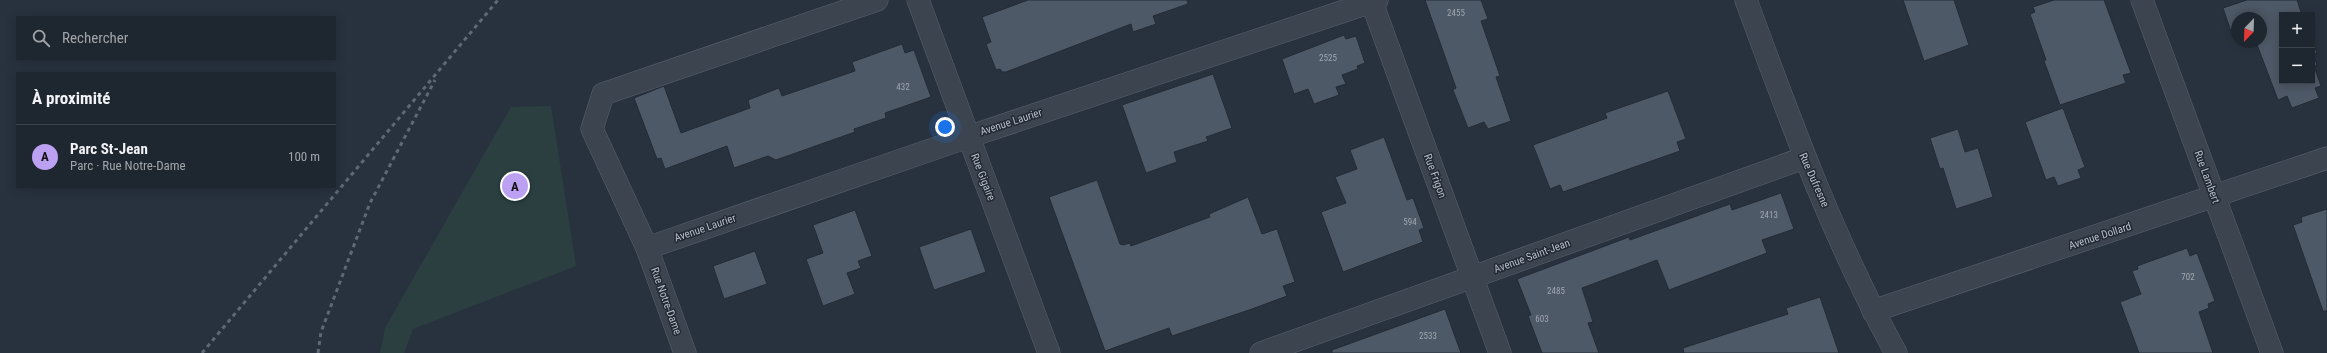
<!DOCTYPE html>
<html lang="fr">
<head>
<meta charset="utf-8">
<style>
  body { margin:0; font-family:"Roboto Condensed",sans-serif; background:#2b323b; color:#f1f3f6 }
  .controls { position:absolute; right:12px; top:12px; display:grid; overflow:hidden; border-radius:0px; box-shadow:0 2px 10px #0003 }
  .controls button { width:36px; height:36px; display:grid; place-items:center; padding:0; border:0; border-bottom:1px solid #3c434b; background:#1e262f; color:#f1f3f6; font:20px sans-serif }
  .compass { position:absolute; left:2231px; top:12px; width:36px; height:36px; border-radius:50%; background:#1e262f; box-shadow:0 2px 10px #0003; rotate:203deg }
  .you { position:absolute; left:945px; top:127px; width:14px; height:14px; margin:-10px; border:3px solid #fff; border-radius:50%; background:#1a73e8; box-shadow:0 0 0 6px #1a73e833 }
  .badge { display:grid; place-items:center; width:26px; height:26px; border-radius:50%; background:#bca0f2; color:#111; font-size:13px; font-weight:700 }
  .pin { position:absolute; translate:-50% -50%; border:2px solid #fff; box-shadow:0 1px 4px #0006 }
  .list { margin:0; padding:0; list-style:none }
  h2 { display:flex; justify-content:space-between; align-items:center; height:52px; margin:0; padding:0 16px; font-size:17px }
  h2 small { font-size:13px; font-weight:400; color:#a1a5aa }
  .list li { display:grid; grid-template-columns:26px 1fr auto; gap:12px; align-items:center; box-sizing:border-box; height:64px; padding:0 16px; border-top:1px solid #3c434b }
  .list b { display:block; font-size:15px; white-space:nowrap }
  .list p { margin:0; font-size:13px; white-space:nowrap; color:#a1a5aa }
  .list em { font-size:13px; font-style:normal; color:#a1a5aa }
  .icon { flex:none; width:22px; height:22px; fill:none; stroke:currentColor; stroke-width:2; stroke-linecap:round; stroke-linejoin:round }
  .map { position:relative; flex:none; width:2327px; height:353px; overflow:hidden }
  .search { position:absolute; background:#1e262f; box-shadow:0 2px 10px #0003; left:16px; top:16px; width:320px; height:44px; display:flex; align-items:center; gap:10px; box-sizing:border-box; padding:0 14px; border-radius:0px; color:#a1a5aa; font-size:15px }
  .panel { position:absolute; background:#1e262f; box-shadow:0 2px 10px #0003; left:16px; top:72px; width:320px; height:116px; border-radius:0px }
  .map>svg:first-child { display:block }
</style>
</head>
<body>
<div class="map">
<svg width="2327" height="353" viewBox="0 0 2327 353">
  <rect width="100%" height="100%" fill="#28323f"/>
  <polygon fill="#2b3f41" points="551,106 576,266 413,329 404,353 380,353 385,328 511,107"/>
  <g fill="#4e5967" stroke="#232b36">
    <polygon points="1028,0 1187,0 1188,4 1153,16 1156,24 1133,32 1131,24 1006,72 1002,72 1000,69 996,70 986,44 991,42 982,17"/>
    <polygon points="1425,0 1481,0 1488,19 1481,21 1500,76 1496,77 1511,121 1488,129 1484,122 1468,128 1453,90 1456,88"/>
    <polygon points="1903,0 1954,0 1969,45 1924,61"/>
    <polygon points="2054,0 2104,0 2131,73 2123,75 2126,83 2060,105 2044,61 2046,60 2030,14 2035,12 2033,7"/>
    <polygon points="2247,0 2297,0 2302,15 2282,15 2282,81 2312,81 2312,40 2317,53 2313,54 2317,65 2314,66 2321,86 2315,88 2319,98 2292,108 2287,96 2278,100 2256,42 2261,42 2261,18 2237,18 2238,42 2235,43 2223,8"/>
    <polygon points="1344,35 1346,39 1356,36 1365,63 1357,66 1358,69 1342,75 1346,84 1336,87 1339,95 1314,104 1308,89 1294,94 1282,59"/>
    <polygon points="902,44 905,53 914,50 931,97 885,113 886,118 854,129 855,132 776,160 768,156 734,168 727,146 665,169 661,158 657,159 634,98 664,86 681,133 750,108 748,100 779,88 782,96 855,71 852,62"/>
    <polygon points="1213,74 1232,128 1206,137 1208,141 1174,152 1177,162 1146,173 1122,105"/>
    <polygon points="1668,91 1686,139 1677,142 1680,151 1563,192 1560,185 1550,189 1533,145 1607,118 1605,113"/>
    <polygon points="2063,108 2085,167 2078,170 2081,178 2058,186 2054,177 2046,180 2025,122"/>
    <polygon points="1958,129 1965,152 1978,148 1993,197 1956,209 1943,168 1940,169 1930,138"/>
    <polygon points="1384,137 1407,200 1413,198 1424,228 1419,230 1423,242 1343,272 1321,212 1346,203 1335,177 1357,169 1350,150"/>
    <polygon points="1097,180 1120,244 1123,245 1130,243 1131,246 1210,217 1209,214 1248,197 1262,234 1277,229 1295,282 1283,286 1287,296 1252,309 1172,336 1169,328 1105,351 1049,197"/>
    <polygon points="1781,193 1794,229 1762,240 1767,253 1669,290 1657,260 1582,288 1593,322 1588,323 1599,353 1542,353 1528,316 1531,315 1517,279 1629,237 1630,240 1730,204 1732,210"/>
    <polygon points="2327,209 2327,311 2323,311 2293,225 2302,222 2301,217"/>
    <polygon points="855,210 872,256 858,261 861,268 847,273 855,294 823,306 806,259 823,253 813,225"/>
    <polygon points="971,229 986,272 934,290 919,247"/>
    <polygon points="2187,248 2190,256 2197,253 2215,301 2208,304 2209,308 2199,312 2213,353 2139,353 2120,302 2141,294 2132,271 2138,269 2137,266"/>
    <polygon points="755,251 767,284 724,299 713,266"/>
    <polygon points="1820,297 1839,353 1684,353 1683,348 1788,314 1786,308"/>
    <polygon points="1445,309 1461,353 1332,353 1332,350"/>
  </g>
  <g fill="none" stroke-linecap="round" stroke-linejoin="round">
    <defs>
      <g id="street">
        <polyline points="918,0 1049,353"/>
        <polyline points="1371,0 1500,353"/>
        <path d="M1746 0C1790 120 1834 241 1896 353"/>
        <polyline points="2142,0 2272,353"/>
        <polyline points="647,248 968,137 1377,0"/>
        <polyline points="1873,311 2327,158"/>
        <polyline points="685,353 647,248 592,129 603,94 877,0"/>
        <polyline points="1261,353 1804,158"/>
      </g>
    </defs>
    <use href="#street" stroke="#5a626c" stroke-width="23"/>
    <use href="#street" stroke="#3c444f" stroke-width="22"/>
    <g stroke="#5e6876" stroke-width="3" stroke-dasharray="4 4" stroke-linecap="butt">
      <polyline points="202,353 498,0"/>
      <polyline points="318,353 321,332 370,203 435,80"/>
    </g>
  </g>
  <g text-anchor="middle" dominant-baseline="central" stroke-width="3" stroke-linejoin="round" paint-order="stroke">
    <g font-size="9" fill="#9ea6b0">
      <text x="1456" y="13">2455</text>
      <text x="1328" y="58">2525</text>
      <text x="903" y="87">432</text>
      <text x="1769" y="215">2413</text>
      <text x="1410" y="222">594</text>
      <text x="2188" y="277">702</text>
      <text x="1556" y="291">2485</text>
      <text x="1542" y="319">603</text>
      <text x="1428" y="336">2533</text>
    </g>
    <g font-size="11" fill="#b9bfc9" stroke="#212934">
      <text transform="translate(1011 122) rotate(-18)">Avenue Laurier</text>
      <text transform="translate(1435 176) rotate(70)">Rue Frigon</text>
      <text transform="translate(983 177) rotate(69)">Rue Gigaire</text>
      <text transform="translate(2207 177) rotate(70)">Rue Lambert</text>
      <text transform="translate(1814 180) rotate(66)">Rue Dufresne</text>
      <text transform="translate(705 228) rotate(-19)">Avenue Laurier</text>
      <text transform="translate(2100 236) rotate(-18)">Avenue Dollard</text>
      <text transform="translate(1532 256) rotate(-20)">Avenue Saint-Jean</text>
      <text transform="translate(666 301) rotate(70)">Rue Notre-Dame</text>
    </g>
  </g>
</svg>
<div class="controls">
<button>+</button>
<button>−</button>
</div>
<svg class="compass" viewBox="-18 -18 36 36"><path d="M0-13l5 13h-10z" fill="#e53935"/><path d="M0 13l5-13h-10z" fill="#a1a5aa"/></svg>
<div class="you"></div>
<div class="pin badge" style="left:515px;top:186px">A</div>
<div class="search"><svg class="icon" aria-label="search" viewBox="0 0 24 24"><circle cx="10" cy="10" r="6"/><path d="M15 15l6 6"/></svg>Rechercher</div>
<section class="panel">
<h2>À proximité<small></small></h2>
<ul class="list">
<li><span class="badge">A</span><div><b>Parc St-Jean</b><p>Parc · Rue Notre-Dame</p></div><em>100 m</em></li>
</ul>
</section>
</div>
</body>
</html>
